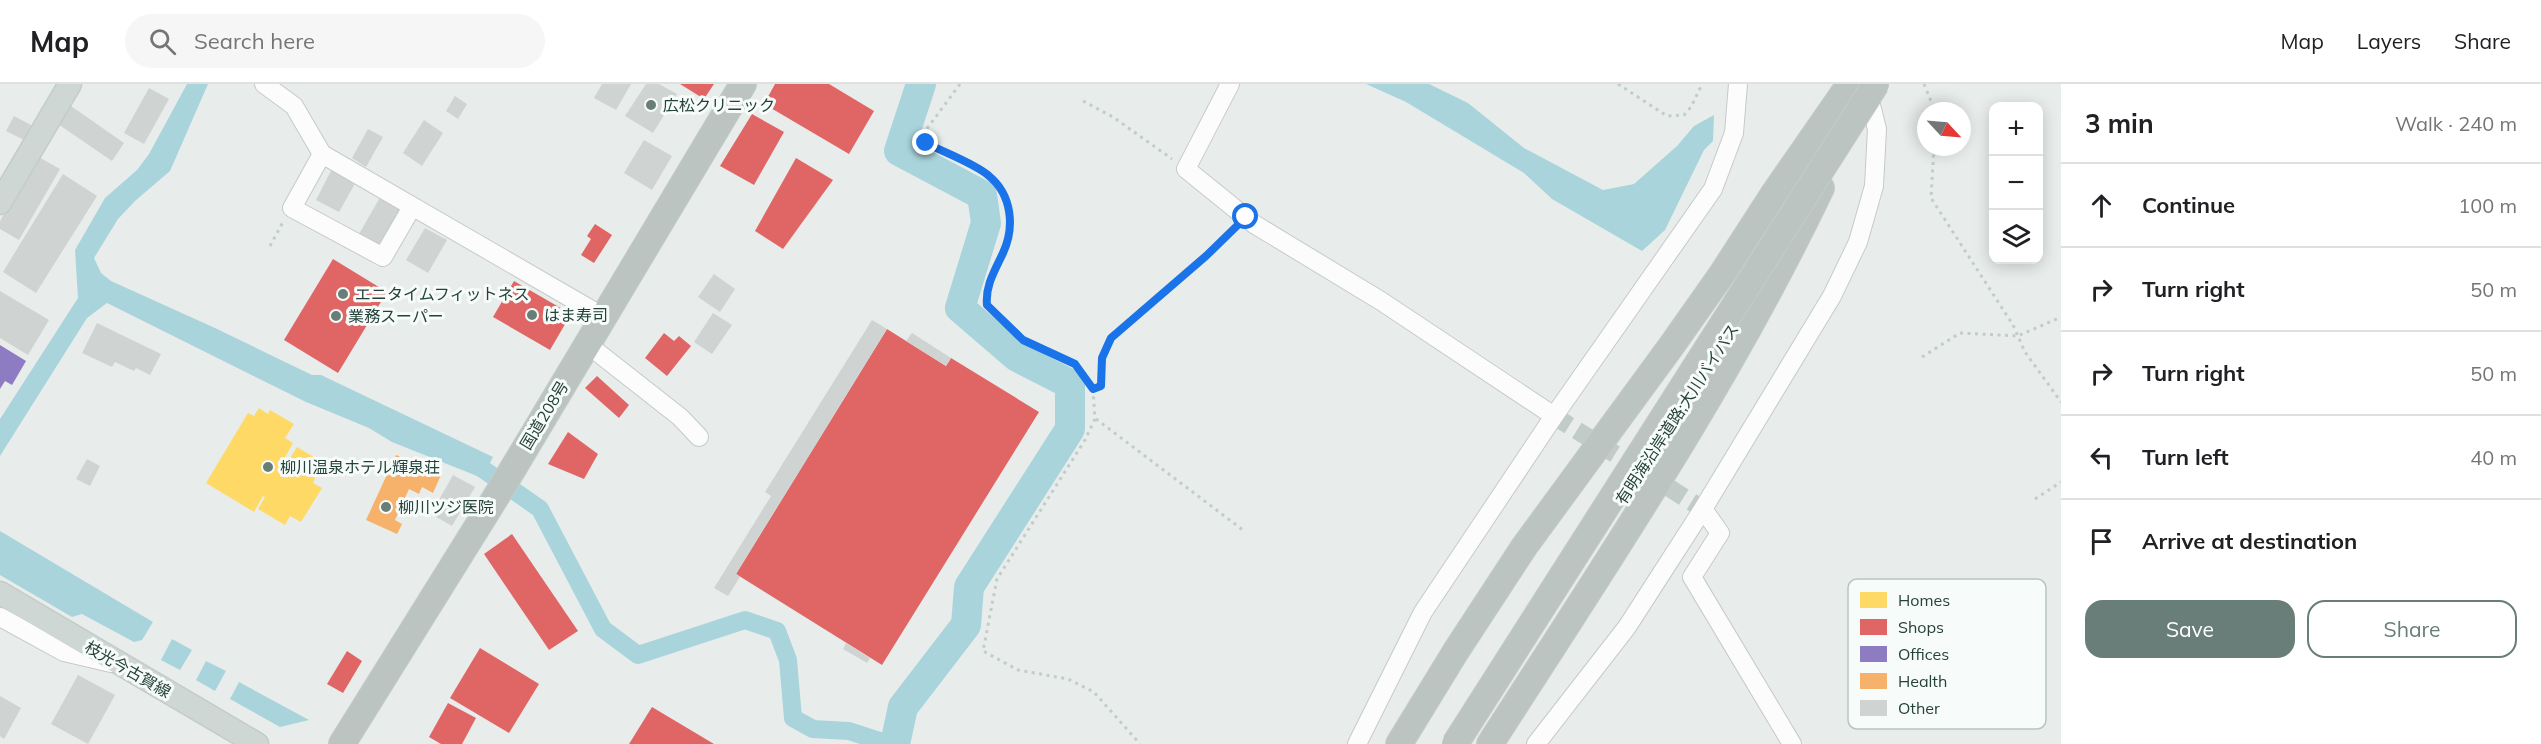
<!DOCTYPE html>
<html lang="en">
<head>
<meta charset="utf-8">
<style>
  body { margin:0; font-family:Mulish,"Noto Sans JP",sans-serif; background:#f6f6f6; color:#202124 }
  .controls { position:absolute; right:18px; top:18px; display:grid; overflow:hidden; border-radius:12px; box-shadow:0 3px 15px #0003 }
  .controls button { width:54px; height:54px; display:grid; place-items:center; padding:0; border:0; border-bottom:2px solid #e0e0e0; background:#fff; color:#202124; font:30px sans-serif }
  .compass { position:absolute; left:1917px; top:18px; width:54px; height:54px; border-radius:50%; background:#fff; box-shadow:0 3px 15px #0003; rotate:116deg }
  .stop { position:absolute; width:18px; height:18px; margin:-14px; border:4px solid #1a73e8; border-radius:50%; background:#fff }
  .stop.end { background:#1a73e8; border-color:#fff; box-shadow:0 2px 6px #0008 }
  .list { margin:0; padding:0; list-style:none }
  h2 { display:flex; justify-content:space-between; align-items:center; height:78px; margin:0; padding:0 24px; font-size:26px }
  h2 small { font-size:20px; font-weight:400; color:#757577 }
  .list li { display:grid; grid-template-columns:39px 1fr auto; gap:18px; align-items:center; box-sizing:border-box; height:84px; padding:0 24px; border-top:2px solid #e0e0e0 }
  .list b { display:block; font-size:22px; white-space:nowrap }
  .list em { font-size:20px; font-style:normal; color:#757577 }
  .actions { display:flex; gap:12px; padding:18px 24px }
  .actions a { flex:1; padding:14px 0; border:2px solid #697e78; border-radius:18px; text-align:center; font-size:21px; color:#697e78 }
  .actions .main { background:#697e78; color:#fff }
  .icon { flex:none; width:33px; height:33px; fill:none; stroke:currentColor; stroke-width:2; stroke-linecap:round; stroke-linejoin:round }
  .map { position:relative; flex:none; width:2061px; height:660px; overflow:hidden }
  header { display:flex; align-items:center; gap:36px; box-sizing:border-box; height:84px; padding:0 30px; background:#fff; border-bottom:2px solid #e0e0e0 }
  header strong { font-size:28px }
  nav { display:flex; gap:33px; margin-inline-start:auto; font-size:21px }
  .search { width:420px; height:54px; background:#f6f6f6; display:flex; align-items:center; gap:15px; box-sizing:border-box; padding:0 21px; border-radius:33px; color:#757577; font-size:22px }
  main { display:flex }
  aside { flex:1; background:#fff }
  .map>svg:first-child { display:block }
</style>
</head>
<body>
<header>
<strong>Map</strong>
<div class="search"><svg class="icon" aria-label="search" viewBox="0 0 24 24"><circle cx="10" cy="10" r="6"/><path d="M15 15l6 6"/></svg>Search here</div>
<nav><a>Map</a><a>Layers</a><a>Share</a></nav>
</header>
<main>
<div class="map">
<svg width="2061" height="660" viewBox="0 0 2061 660">
  <rect width="100%" height="100%" fill="#e8edeb"/>
  <g fill="#a9d4db">
    <polygon points="187,0 208,0 170,87 135,117 118,135 94,174 101,189 111,197 215,244 312,291 321,291 493,373 482,394 392,358 369,344 306,318 107,219 87,234 0,372 0,335 78,214 75,166 105,114 137,86 149,70"/>
    <polygon points="1366,0 1429,0 1468,19 1524,64 1603,106 1634,100 1677,62 1694,42 1714,31 1713,57 1704,66 1665,146 1642,167 1552,115 1524,89 1406,18"/>
    <polygon points="0,447 153,538 142,556 134,558 82,530 72,533 0,491"/>
    <polygon points="172,555 192,566 180,586 161,576"/>
    <polygon points="206,577 226,587 215,607 196,596"/>
    <polygon points="239,598 309,636 280,643 230,615"/>
  </g>
  <polygon fill="#ffd966" points="259,324 268,330 270,326 294,340 285,354 293,359 283,377 287,379 297,363 322,378 313,399 322,404 301,438 290,432 285,441 258,425 265,413 263,412 254,428 206,399 248,329 254,332"/>
  <g fill="#e06666">
    <polygon points="680,0 714,0 704,15"/>
    <polygon points="775,0 829,0 874,27 849,70 764,20"/>
    <polygon points="752,30 784,48 754,101 720,82"/>
    <polygon points="796,74 833,96 783,165 755,147"/>
    <polygon points="595,140 612,151 594,179 581,171 591,155 587,152"/>
    <polygon points="333,175 387,208 338,289 284,256"/>
    <polygon points="514,197 571,230 550,266 493,233"/>
    <polygon points="887,245 946,282 951,274 1039,328 882,581 736,490"/>
    <polygon points="664,249 674,257 679,252 691,262 667,292 645,274"/>
    <polygon points="597,292 629,321 619,334 585,304"/>
    <polygon points="568,348 598,370 584,395 548,380"/>
    <polygon points="512,450 578,547 549,566 484,470"/>
    <polygon points="480,564 539,600 509,649 450,614"/>
    <polygon points="347,567 362,577 343,609 327,600"/>
    <polygon points="448,619 476,634 462,660 441,660 429,653"/>
    <polygon points="652,623 714,660 629,660"/>
  </g>
  <polygon fill="#8e7cc3" points="0,261 26,277 12,301 5,297 0,305"/>
  <polygon fill="#f6b26b" points="396,371 441,391 433,409 422,403 419,410 409,405 395,436 402,440 397,450 366,436"/>
  <g fill="none" stroke-linecap="round" stroke-linejoin="round">
    <polyline stroke="#a9d4db" stroke-width="18" points="467,374 540,425 603,545 638,571 745,536 777,547 788,576 793,634 813,645 849,647 889,660"/>
    <polyline stroke="#a9d4db" stroke-width="30" points="895,660 903,623 966,541 969,503 1070,345 1070,300 1017,273 960,224 986,139 982,111 899,67 921,0"/>
  </g>
  <g fill="#cfd4d2">
    <polygon points="602,0 631,0 616,26 594,14"/>
    <polygon points="646,0 659,0 677,10 653,49 625,32"/>
    <polygon points="149,4 169,15 144,60 124,49"/>
    <polygon points="455,12 467,20 458,35 446,27"/>
    <polygon points="71,22 124,59 112,77 58,40"/>
    <polygon points="14,32 31,41 24,56 6,47"/>
    <polygon points="424,36 443,49 422,82 403,69"/>
    <polygon points="368,45 383,53 366,83 352,74"/>
    <polygon points="644,56 672,72 652,106 624,89"/>
    <polygon points="37,72 60,85 19,156 0,145 0,137"/>
    <polygon points="333,83 357,96 339,128 316,116"/>
    <polygon points="63,90 97,112 36,209 3,188"/>
    <polygon points="382,110 403,122 380,162 359,150"/>
    <polygon points="425,144 447,156 428,189 406,176"/>
    <polygon points="714,190 735,205 720,228 698,213"/>
    <polygon points="0,207 49,236 28,271 0,254"/>
    <polygon points="713,229 732,241 712,270 694,258"/>
    <polygon points="872,236 887,245 736,490 740,493 728,512 714,504 771,412 765,408"/>
    <polygon points="97,239 161,270 150,291 136,284 134,287 115,278 112,283 82,269"/>
    <polygon points="912,249 951,274 946,282 906,257"/>
    <polygon points="87,375 100,382 90,402 76,395"/>
    <polygon points="453,391 475,403 452,442 431,430"/>
    <polygon points="846,559 870,574 867,579 843,565"/>
    <polygon points="78,591 115,611 88,660 51,640"/>
    <polygon points="0,612 21,624 4,655 0,652"/>
  </g>
  <g fill="none" stroke-linecap="round" stroke-linejoin="round">
    <polyline stroke="#c1cbc8" stroke-width="18" stroke-dasharray="18 9" stroke-linecap="butt" points="1554,332 1703,425"/>
    <defs>
      <g id="minor">
        <polyline points="264,0 294,22 322,70 602,232"/>
        <polyline points="1230,0 1186,85 1254,140 1381,217 1554,332"/>
        <polyline points="322,70 292,124 383,173 412,123"/>
        <polyline points="587,260 680,333 699,353"/>
        <polyline points="1703,425 1720,449 1692,493 1792,660"/>
        <polyline points="0,533 64,568 111,579"/>
        <polyline points="1357,660 1423,528 1554,332 1713,105 1734,49 1738,0"/>
        <polyline points="1536,660 1627,543 1703,425 1832,212 1858,158 1874,102 1877,45 1867,5"/>
      </g>
      <g id="major">
        <polyline points="0,119 70,0"/>
        <polyline points="0,509 257,660"/>
      </g>
      <g id="highway">
        <polyline points="342,660 499,408 743,0"/>
        <polyline points="1399,660 1456,567 1524,463 1672,261 1722,190 1773,111 1850,0"/>
        <path d="M1490 660C1607 478 1728 299 1821 104"/>
      </g>
    </defs>
    <use href="#minor" stroke="#c5cac8" stroke-width="20"/>
    <use href="#major" stroke="#c3ccc9" stroke-width="25"/>
    <use href="#highway" stroke="#c3ccc9" stroke-width="28"/>
    <g stroke="#c3ccca" stroke-width="3" stroke-dasharray="3 4.5" stroke-linecap="butt">
      <polyline points="960,0 926,46 926,59 988,91 1002,108 1010,130 1010,153 985,208 987,221 1024,256 1075,280 1093,305 1095,335 1085,356 997,495 983,567 1018,586 1068,595 1094,608 1140,660"/>
      <polyline points="1618,0 1667,32 1684,31 1691,23 1702,0"/>
      <polyline points="1924,0 1935,27"/>
      <polyline points="1083,17 1113,33 1172,75"/>
      <polyline points="1934,63 1931,114 2013,241 2025,268 2061,318"/>
      <polyline points="270,162 283,138"/>
      <polyline points="1922,273 1960,249 2018,252 2061,233"/>
      <polyline points="1093,305 1101,302 1102,274 1111,254 1206,172 1234,145"/>
      <polyline points="1096,335 1243,446"/>
      <polyline points="2035,415 2061,398"/>
    </g>
    <use href="#minor" stroke="#fcfcfc" stroke-width="18"/>
    <use href="#major" stroke="#cfd7d5" stroke-width="22"/>
    <use href="#highway" stroke="#bcc4c2" stroke-width="26"/>
    <defs>
      <polyline id="highway-bridge" points="1455,660 1876,0"/>
    </defs>
    <use href="#highway-bridge" stroke="#c3ccc9" stroke-width="28" stroke-linecap="butt"/>
    <use href="#highway-bridge" stroke="#bcc4c2" stroke-width="26"/>
  </g>
  <g fill="none" stroke-linecap="round" stroke-linejoin="round">
    <path stroke="#1a73e8" stroke-width="8" d="M926 59C943 68 976 80 989 92 1012 111 1015 143 1003 169 995 186 985 202 987 221L1023 256 1075 280 1093 305 1101 302 1102 274 1111 254 1206 172 1246 133"/>
  </g>
  <g fill="#697e78" stroke="#f7fbf9" stroke-width="2">
    <circle cx="651" cy="21" r="6"/>
    <circle cx="343" cy="210" r="6"/>
    <circle cx="532" cy="231" r="6"/>
    <circle cx="336" cy="232" r="6"/>
    <circle cx="268" cy="383" r="6"/>
    <circle cx="386" cy="423" r="6"/>
  </g>
  <g text-anchor="middle" dominant-baseline="central" stroke-width="6" stroke-linejoin="round" paint-order="stroke">
    <g font-size="16" fill="#24423a" stroke="#f7fbf9" text-anchor="start">
      <text x="663" y="21">広松クリニック</text>
      <text x="355" y="210">エニタイムフィットネス</text>
      <text x="544" y="231">はま寿司</text>
      <text x="348" y="232">業務スーパー</text>
      <text x="280" y="383">柳川温泉ホテル輝泉荘</text>
      <text x="398" y="423">柳川ツジ医院</text>
    </g>
    <g font-size="16" fill="#24423a" stroke="#f7fbf9">
      <text transform="translate(1677 330) rotate(-57)">有明海沿岸道路;大川バイパス</text>
      <text transform="translate(544 331) rotate(-59)">国道208号</text>
      <text transform="translate(128 585) rotate(30)">枝光今古賀線</text>
    </g>
  </g>
  <rect x="1848" y="495" width="198" height="150" rx="9" fill="#f7fbf9" stroke="#b8c4c0" stroke-width="1.5"/>
  <rect x="1860" y="508" width="27" height="16" fill="#ffd966"/>
  <rect x="1860" y="535" width="27" height="16" fill="#e06666"/>
  <rect x="1860" y="562" width="27" height="16" fill="#8e7cc3"/>
  <rect x="1860" y="589" width="27" height="16" fill="#f6b26b"/>
  <rect x="1860" y="616" width="27" height="16" fill="#cfd4d2"/>
  <g font-size="16" fill="#24423a">
    <text x="1898" y="522">Homes</text>
    <text x="1898" y="549">Shops</text>
    <text x="1898" y="576">Offices</text>
    <text x="1898" y="603">Health</text>
    <text x="1898" y="630">Other</text>
  </g>
</svg>
<div class="controls">
<button>+</button>
<button>−</button>
<button><svg class="icon" aria-label="layers" viewBox="0 0 24 24"><path d="M12 4l9 5-9 5-9-5zM3 14l9 5 9-5"/></svg></button>
</div>
<svg class="compass" viewBox="-18 -18 36 36"><path d="M0-13l5 13h-10z" fill="#e53935"/><path d="M0 13l5-13h-10z" fill="#757577"/></svg>
<div class="stop" style="left:1246px;top:133px"></div>
<div class="stop end" style="left:926px;top:59px"></div>
</div>
<aside>
<h2>3 min<small>Walk · 240 m</small></h2>
<ul class="list">
<li><svg class="icon" aria-label="ahead" viewBox="0 0 24 24"><path d="M12 20V5M6 11l6-6 6 6"/></svg><div><b>Continue</b></div><em>100 m</em></li>
<li><svg class="icon" aria-label="right" viewBox="0 0 24 24"><path d="M7 20v-9h11M14 6l5 5-5 5"/></svg><div><b>Turn right</b></div><em>50 m</em></li>
<li><svg class="icon" aria-label="right" viewBox="0 0 24 24"><path d="M7 20v-9h11M14 6l5 5-5 5"/></svg><div><b>Turn right</b></div><em>50 m</em></li>
<li><svg class="icon" aria-label="left" viewBox="0 0 24 24"><path d="M17 20v-9H6M10 6l-5 5 5 5"/></svg><div><b>Turn left</b></div><em>40 m</em></li>
<li><svg class="icon" aria-label="arrive" viewBox="0 0 24 24"><path d="M6 21V4h12l-3 4 3 4H6"/></svg><div><b>Arrive at destination</b></div></li>
</ul>
<div class="actions"><a class="main">Save</a><a>Share</a></div>
</aside>
</main>
</body>
</html>
